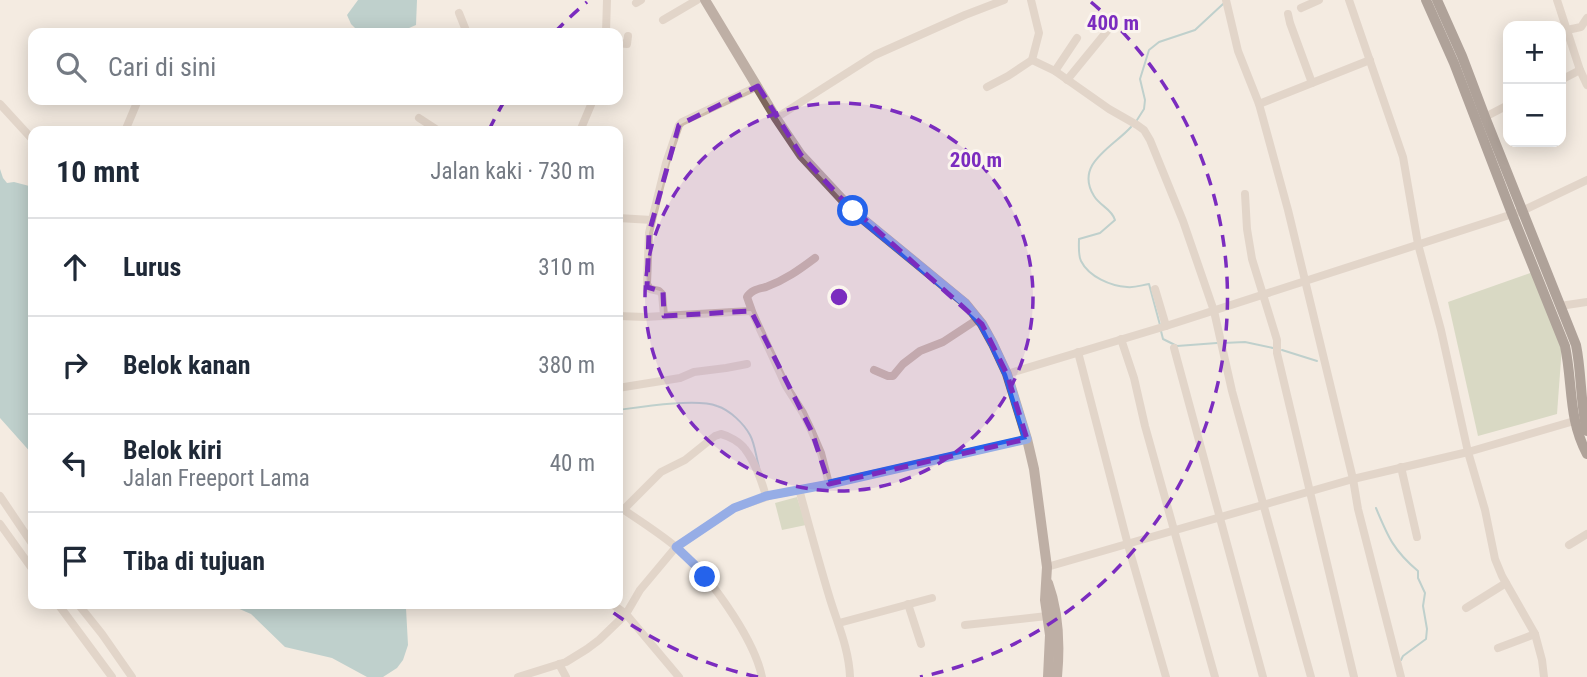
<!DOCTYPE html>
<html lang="id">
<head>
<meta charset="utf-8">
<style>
  body { margin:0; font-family:"Roboto Condensed",sans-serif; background:#f2f2f3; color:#1f2937 }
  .controls { position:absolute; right:21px; top:21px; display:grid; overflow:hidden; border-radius:14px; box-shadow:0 4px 18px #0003 }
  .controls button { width:63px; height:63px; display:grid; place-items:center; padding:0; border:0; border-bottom:2px solid #e0e1e3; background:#fff; color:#1f2937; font:35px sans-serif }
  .stop { position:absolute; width:21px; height:21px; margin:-16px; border:5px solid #2563eb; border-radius:50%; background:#fff }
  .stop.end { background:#2563eb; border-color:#fff; box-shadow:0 2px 7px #0008 }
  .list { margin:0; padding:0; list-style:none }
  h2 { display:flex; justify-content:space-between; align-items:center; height:91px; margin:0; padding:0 28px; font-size:30px }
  h2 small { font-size:23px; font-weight:400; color:#747a83 }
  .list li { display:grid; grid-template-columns:46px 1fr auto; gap:21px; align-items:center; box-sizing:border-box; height:98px; padding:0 28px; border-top:2px solid #e0e1e3 }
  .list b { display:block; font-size:26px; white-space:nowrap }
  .list p { margin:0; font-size:23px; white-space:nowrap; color:#747a83 }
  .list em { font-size:23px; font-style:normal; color:#747a83 }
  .icon { flex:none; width:38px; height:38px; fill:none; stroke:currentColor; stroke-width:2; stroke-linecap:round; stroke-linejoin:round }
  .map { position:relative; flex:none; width:1587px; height:677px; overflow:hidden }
  .search { position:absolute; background:#fff; box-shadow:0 4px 18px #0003; left:28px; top:28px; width:595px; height:77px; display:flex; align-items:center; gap:18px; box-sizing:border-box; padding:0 24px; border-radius:14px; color:#747a83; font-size:26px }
  .panel { position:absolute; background:#fff; box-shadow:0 4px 18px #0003; left:28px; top:126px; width:595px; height:483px; border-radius:14px }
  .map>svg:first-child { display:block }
</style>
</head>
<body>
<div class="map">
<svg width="1587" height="677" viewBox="0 0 1587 677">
  <rect width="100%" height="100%" fill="#f4ebe1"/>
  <g fill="#b8c4a0">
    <polygon points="1533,272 1562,346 1557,414 1478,436 1448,302"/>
    <polygon points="797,497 806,525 782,530 775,503"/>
  </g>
  <g fill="#7fb0b2">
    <polygon points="358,0 417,0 416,25 400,32 360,33 351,24 347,15"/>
    <polygon points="0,169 3,178 7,183 14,182 33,187 33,455 0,418"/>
    <polygon points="228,604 404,604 406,608 408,645 403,660 397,668 383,677 367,677 332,658 285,647 251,614"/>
  </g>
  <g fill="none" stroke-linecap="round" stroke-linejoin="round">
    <g stroke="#7fb0b2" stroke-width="2">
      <polyline points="1137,120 1144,109 1145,100 1140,79 1149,50 1159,42 1195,30 1223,4"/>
      <path d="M1131 127C1113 147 1074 164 1094 196 1100 206 1112 209 1115 220L1100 233 1079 239C1079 245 1078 255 1081 261 1089 277 1111 286 1127 287 1135 288 1142 285 1149 284L1160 325"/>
      <polyline points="1161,331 1163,339 1177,346 1217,343"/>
      <polyline points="1223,343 1245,342 1273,348"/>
      <polyline points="1282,350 1317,361"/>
      <path d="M618 410C640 407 697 398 717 406 730 410 744 424 750 435 755 444 756 457 759 467"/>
      <path d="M1376 508C1388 537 1394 551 1418 571V578L1425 593 1423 606 1427 629 1426 639 1403 656 1401 660"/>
    </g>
    <g stroke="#cdbbac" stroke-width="8">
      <polyline points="1031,0 1039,33 1032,60 1055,71 1109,109 1137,125 1144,130 1150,140 1183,221 1214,311 1232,391 1311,677"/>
      <polyline points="1226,0 1238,51 1259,104 1288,210 1353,479 1358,509 1401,677"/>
      <polyline points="1349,0 1403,157 1418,244 1441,330 1468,452 1485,510 1495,559 1502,576 1535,634 1542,660 1544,677"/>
      <polyline points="1557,0 1580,70 1587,85"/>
      <polyline points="636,3 641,0"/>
      <polyline points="1301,8 1319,0"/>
      <polyline points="459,13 467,33"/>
      <polyline points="1288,14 1290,23 1312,83"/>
      <polyline points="663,20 697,0"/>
      <polyline points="1567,30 1581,27 1587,18"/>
      <polyline points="606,33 607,0"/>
      <polyline points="618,43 627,44 628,36"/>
      <polyline points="1055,71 1077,38"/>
      <polyline points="1067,80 1112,25"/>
      <polyline points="1561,80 1580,70"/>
      <polyline points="987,87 1008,76 1032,60"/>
      <polyline points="0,104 33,140"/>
      <polyline points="1259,104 1370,60"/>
      <polyline points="1485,117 1508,105"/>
      <polyline points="419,118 439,131"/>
      <polyline points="776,118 875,55 965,15 1004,0"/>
      <polyline points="125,131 138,100"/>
      <polyline points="580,131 593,100"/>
      <polyline points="1245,194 1247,229 1252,259 1277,340 1277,353 1354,677"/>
      <polyline points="618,218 652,220 666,163 679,125 682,122 758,86"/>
      <polyline points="652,220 649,233 647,284 650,289 659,291 662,294 664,316"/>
      <path d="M815 258C799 270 785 280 766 287 758 289 751 290 747 297L753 314 786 386 803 413 812 432 821 453 829 484"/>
      <polyline points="1155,289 1166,326"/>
      <polyline points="1560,306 1587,302"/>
      <polyline points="618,316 645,317 751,311"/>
      <polyline points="1121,339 1134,378 1145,426 1215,677"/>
      <polyline points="1174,348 1263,677"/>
      <polyline points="1078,352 1128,545 1166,677"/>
      <polyline points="874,370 888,376 893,376 903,364 920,351 943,342 978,319"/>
      <polyline points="1007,374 1166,326 1522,211 1587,180"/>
      <polyline points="618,388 680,378 694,372 726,368 747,364"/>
      <polyline points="1401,467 1417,537"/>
      <path d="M799 489C809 526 819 563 830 599 838 625 849 649 850 677"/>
      <polyline points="0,496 33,545"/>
      <path d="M618 506C637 519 658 532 676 547 707 572 754 638 762 677"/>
      <path d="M623 510 661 472 685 460 715 436 721 434C729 436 740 442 745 449 754 461 762 482 766 496"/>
      <polyline points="0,524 33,570"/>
      <polyline points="1569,545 1587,534"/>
      <polyline points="1047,567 1353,479 1468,452 1581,419"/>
      <polyline points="58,604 112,677"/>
      <polyline points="78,604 102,634 132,677"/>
      <polyline points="612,604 626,614 679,677"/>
      <polyline points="908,604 921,644"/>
      <polyline points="1466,608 1506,583"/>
      <polyline points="839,623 932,598"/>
      <polyline points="965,625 1047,616"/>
      <polyline points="1498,648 1535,634"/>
      <polyline points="559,664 566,677"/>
      <polyline points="518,677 566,662 587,649 599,640 626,614 640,590 676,547 734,508 772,495 829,484 1027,439"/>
    </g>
    <g stroke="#7d675c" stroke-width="10">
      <polyline points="705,0 776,118 801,155 853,211 965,303 982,324 993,344 1007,374 1027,439 1034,469 1047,567 1045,600 1050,635 1048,677"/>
      <path d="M1048 583C1059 613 1060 645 1057 677"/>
    </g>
    <g stroke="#5c4a42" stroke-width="10">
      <path d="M1426 0 1454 63 1512 214 1565 346C1573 384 1568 419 1587 454"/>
      <path d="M1437 0 1462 56 1485 117 1576 345C1582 374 1580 403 1587 431"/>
    </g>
  </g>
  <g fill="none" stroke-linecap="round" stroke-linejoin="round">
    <polyline stroke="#2563eb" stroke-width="9" points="705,577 699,569 676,547 734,508 766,496 830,484 1027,439 1007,374 993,344 982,324 965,303 853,211"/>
  </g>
  <path d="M0 0H1587V677H0ZM758 86 801 155 840 197 982 324 1007 374 1027 439 829 484 812 432 751 311 664 316 663 292 647 287 649 233 679 125Z" fill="#f4ebe1" fill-opacity=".55" fill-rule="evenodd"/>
  <path fill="none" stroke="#7b2cbf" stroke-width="5" stroke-dasharray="14 9" stroke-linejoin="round" d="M758 86 801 155 840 197 982 324 1007 374 1027 439 829 484 812 432 751 311 664 316 663 292 647 287 649 233 679 125Z"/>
  <circle cx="839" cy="297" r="194" fill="#7b2cbf" fill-opacity=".12"/>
  <g fill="none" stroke="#7b2cbf" stroke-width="3.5" stroke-dasharray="12 9">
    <circle cx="839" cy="297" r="194"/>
    <path d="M758 677A388 388 0 0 1 603 605M489 130A388 388 0 0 1 505 100M555 32A388 388 0 0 1 587 2M1091 2A388 388 0 0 1 920 677"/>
  </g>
  <circle cx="839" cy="297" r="10" fill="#7b2cbf" stroke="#fbf5ee" stroke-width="3.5"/>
  <g font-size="21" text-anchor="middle" font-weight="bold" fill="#7b2cbf" stroke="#fbf5ee" stroke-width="6" stroke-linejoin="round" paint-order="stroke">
    <text x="1113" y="30">400 m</text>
    <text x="976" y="167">200 m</text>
  </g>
</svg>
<div class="controls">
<button>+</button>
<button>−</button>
</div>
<div class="stop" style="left:853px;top:211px"></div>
<div class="stop end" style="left:705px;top:577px"></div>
<div class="search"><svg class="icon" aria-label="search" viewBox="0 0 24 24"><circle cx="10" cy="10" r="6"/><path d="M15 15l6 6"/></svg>Cari di sini</div>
<section class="panel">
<h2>10 mnt<small>Jalan kaki · 730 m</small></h2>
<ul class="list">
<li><svg class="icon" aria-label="ahead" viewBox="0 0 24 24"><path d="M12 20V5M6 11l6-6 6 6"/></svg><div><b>Lurus</b></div><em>310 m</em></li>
<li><svg class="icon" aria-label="right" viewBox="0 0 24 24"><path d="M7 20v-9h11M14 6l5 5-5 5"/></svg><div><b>Belok kanan</b></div><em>380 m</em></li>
<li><svg class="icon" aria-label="left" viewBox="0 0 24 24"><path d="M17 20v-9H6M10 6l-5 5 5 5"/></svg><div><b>Belok kiri</b><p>Jalan Freeport Lama</p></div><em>40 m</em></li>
<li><svg class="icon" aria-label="arrive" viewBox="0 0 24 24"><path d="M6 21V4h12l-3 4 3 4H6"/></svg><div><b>Tiba di tujuan</b></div></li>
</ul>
</section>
</div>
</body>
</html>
